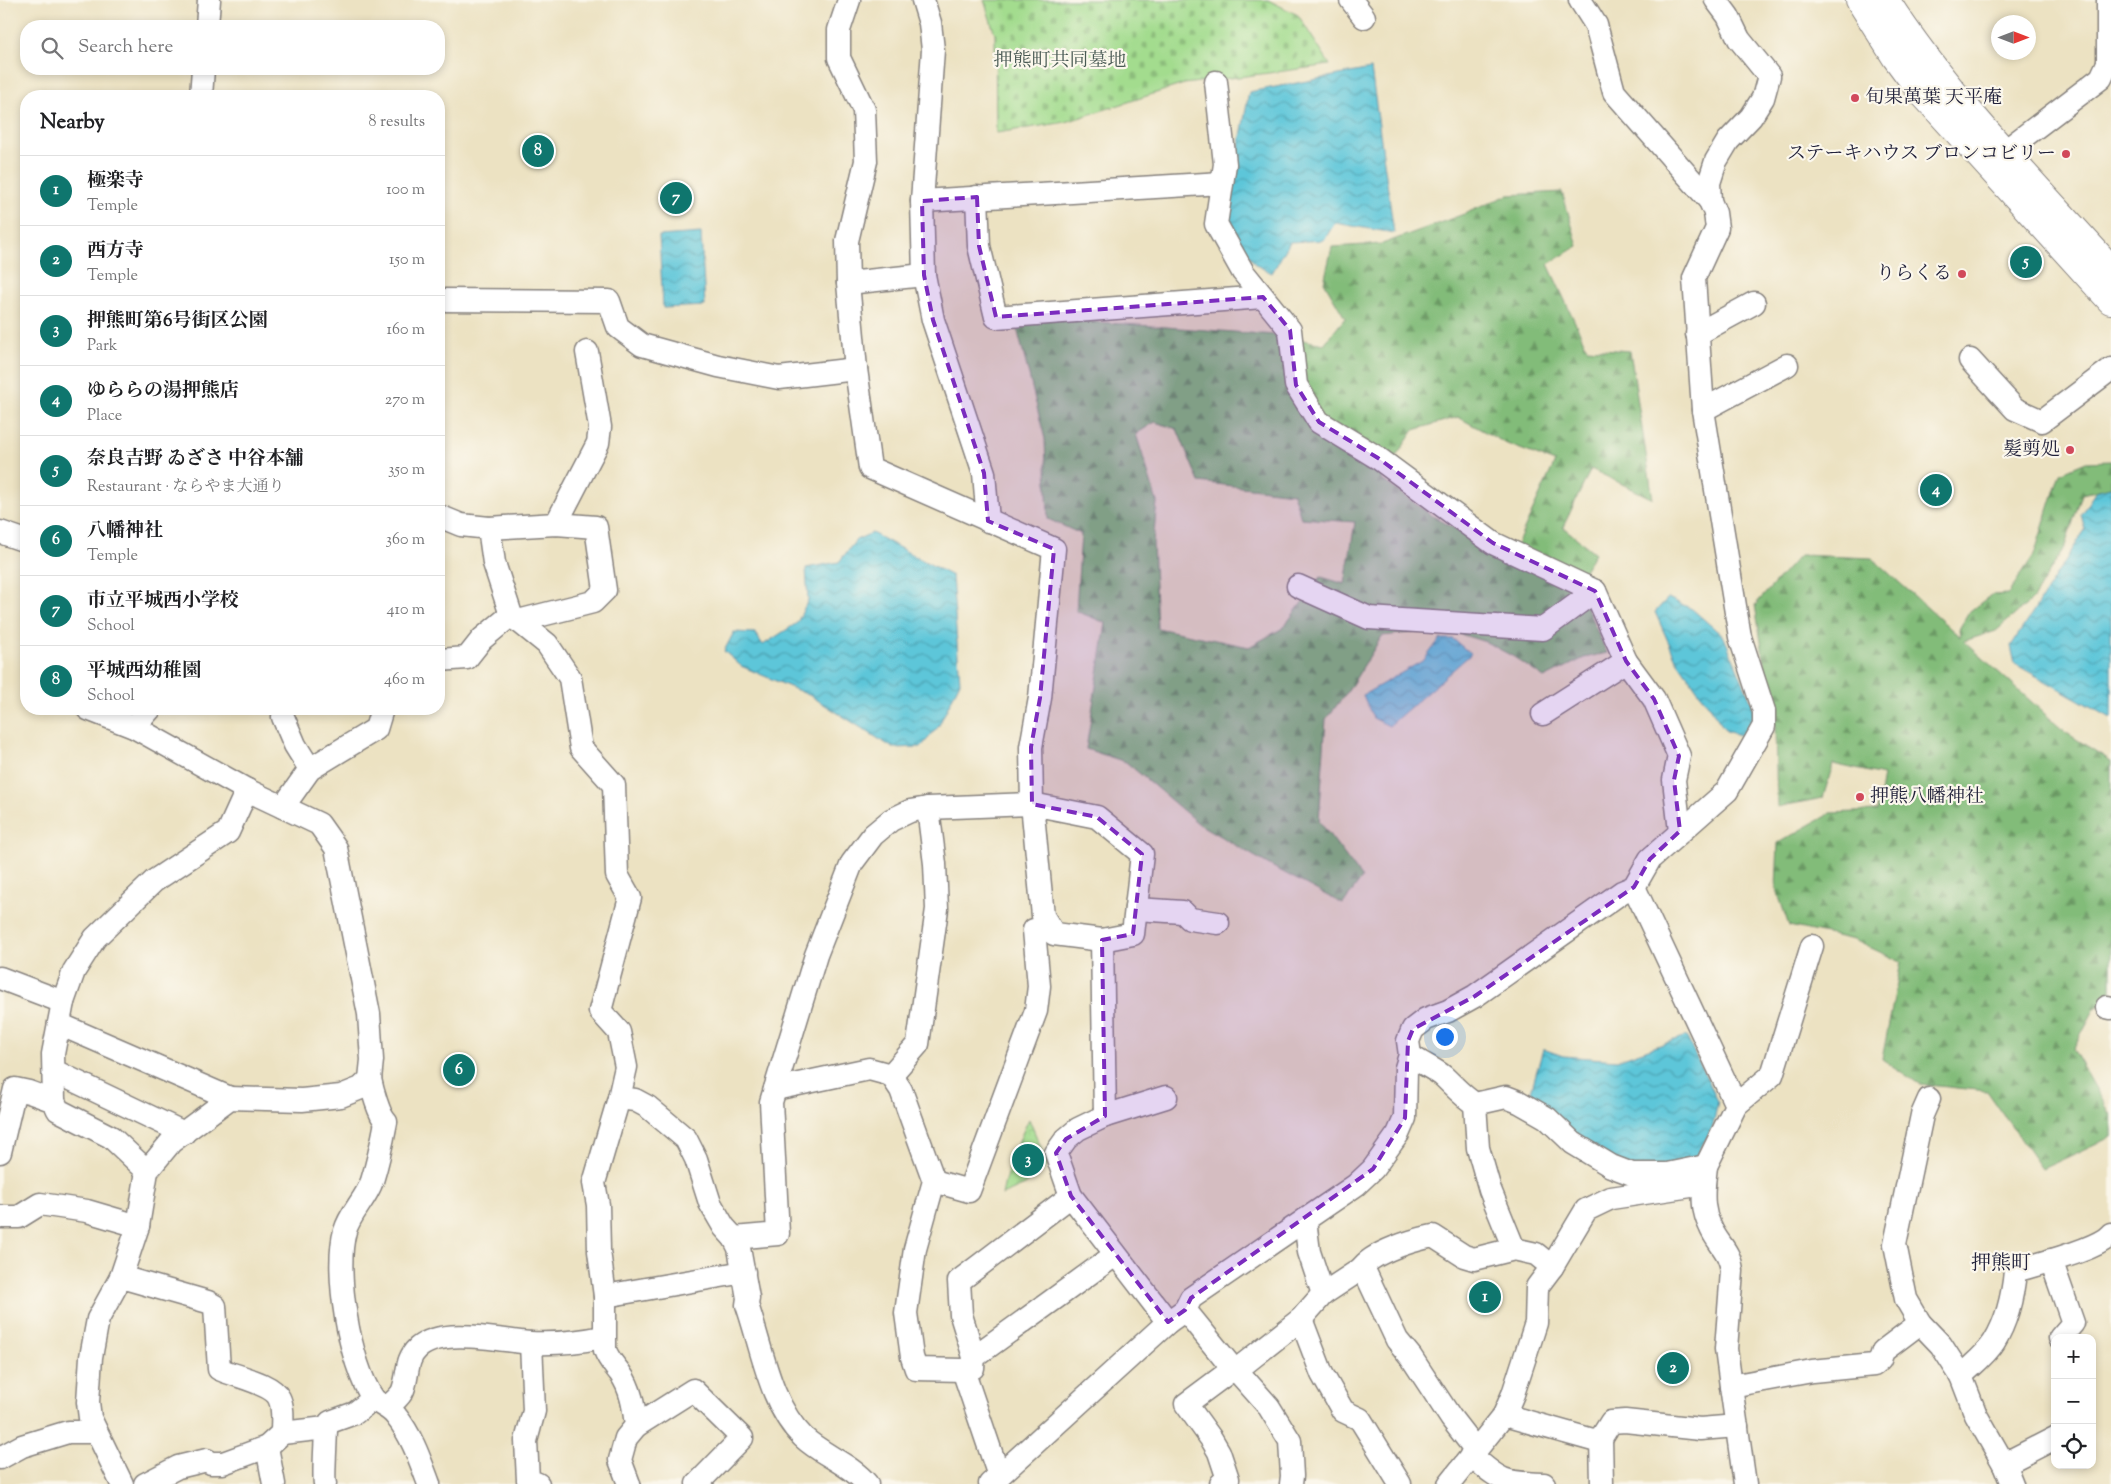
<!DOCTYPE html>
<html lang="en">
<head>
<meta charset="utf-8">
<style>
  body { margin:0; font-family:"Sorts Mill Goudy","Noto Serif JP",serif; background:#f6f6f6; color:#202124 }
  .controls { position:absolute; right:15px; bottom:15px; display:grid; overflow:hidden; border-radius:10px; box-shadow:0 2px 8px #0003 }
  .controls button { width:45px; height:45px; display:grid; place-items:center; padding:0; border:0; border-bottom:1px solid #e0e0e0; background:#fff; color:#202124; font:25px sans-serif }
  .compass { position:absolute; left:1991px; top:15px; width:45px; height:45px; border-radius:50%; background:#fff; box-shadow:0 2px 8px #0003; rotate:90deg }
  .you { position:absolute; left:1444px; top:1036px; width:18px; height:18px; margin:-12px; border:4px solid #fff; border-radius:50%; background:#1a73e8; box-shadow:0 0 0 8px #1a73e833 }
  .badge { display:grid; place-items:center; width:32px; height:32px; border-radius:50%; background:#0f766e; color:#fff; font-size:16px; font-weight:700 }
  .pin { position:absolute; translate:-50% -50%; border:2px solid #fff; box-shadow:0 1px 5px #0006 }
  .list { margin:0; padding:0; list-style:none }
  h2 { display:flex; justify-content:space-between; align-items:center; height:65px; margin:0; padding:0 20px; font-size:21px }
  h2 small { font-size:16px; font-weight:400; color:#757577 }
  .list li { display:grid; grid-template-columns:32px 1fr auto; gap:15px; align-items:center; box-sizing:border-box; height:70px; padding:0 20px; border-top:1px solid #e0e0e0 }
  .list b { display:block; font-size:19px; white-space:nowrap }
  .list p { margin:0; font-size:16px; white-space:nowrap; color:#757577 }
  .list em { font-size:16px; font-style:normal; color:#757577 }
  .icon { flex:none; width:28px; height:28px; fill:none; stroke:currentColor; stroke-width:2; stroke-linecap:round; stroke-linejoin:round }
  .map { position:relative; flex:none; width:2111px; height:1484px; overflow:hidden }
  .search { position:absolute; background:#fff; box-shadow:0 2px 8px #0003; left:20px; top:20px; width:425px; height:55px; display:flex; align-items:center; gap:12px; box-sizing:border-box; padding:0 18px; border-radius:20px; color:#757577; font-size:19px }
  .panel { position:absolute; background:#fff; box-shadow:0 2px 8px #0003; left:20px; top:90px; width:425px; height:625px; border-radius:20px }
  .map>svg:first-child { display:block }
</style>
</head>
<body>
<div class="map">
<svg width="2111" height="1484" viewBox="0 0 2111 1484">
  <defs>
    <pattern id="forest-firs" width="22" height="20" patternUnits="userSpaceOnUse" patternTransform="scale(1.25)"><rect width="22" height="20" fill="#82bc79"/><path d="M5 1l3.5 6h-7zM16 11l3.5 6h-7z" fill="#6a9864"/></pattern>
    <pattern id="cemetery-stones" width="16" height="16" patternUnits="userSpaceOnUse" patternTransform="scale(1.25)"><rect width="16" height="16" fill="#a3dc8e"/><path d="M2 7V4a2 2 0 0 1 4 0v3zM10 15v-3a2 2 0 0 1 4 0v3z" fill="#8cbc7b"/></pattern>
    <pattern id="park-crowns" width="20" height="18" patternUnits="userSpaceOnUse" patternTransform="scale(1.25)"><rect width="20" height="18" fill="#a3dc8e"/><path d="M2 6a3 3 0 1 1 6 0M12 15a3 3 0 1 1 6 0" fill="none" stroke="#8cbc7b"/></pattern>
    <pattern id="water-waves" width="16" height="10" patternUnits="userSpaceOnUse" patternTransform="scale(1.25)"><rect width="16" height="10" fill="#5dc6d9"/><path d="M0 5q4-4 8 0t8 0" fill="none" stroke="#4ca0b1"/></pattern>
  </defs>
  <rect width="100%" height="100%" fill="#fbf7ec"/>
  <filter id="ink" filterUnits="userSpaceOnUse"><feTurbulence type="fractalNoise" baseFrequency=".02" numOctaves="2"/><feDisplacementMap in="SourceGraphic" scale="10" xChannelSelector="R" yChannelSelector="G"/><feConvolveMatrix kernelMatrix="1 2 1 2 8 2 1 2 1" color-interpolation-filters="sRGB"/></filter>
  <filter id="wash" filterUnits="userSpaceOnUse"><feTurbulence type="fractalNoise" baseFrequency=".0096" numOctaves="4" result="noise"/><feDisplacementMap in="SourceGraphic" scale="20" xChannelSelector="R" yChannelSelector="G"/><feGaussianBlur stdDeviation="1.12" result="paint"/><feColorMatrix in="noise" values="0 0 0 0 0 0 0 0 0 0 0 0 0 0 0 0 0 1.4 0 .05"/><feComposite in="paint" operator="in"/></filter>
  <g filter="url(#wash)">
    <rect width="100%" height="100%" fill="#ece2c2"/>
    <g fill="url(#forest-firs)" stroke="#526f5a" fill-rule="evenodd">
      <path d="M1562 192 1578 246 1548 264 1587 348 1630 351 1653 499 1591 469 1563 527 1595 553 1570 592 1584 602 1607 653 1584 658 1544 678 1514 657 1486 642 1444 629 1382 636 1348 691 1326 719 1319 821 1362 878 1343 904 1273 867 1199 824 1126 762 1086 749 1106 623 1076 611 1081 534 1048 519 1045 439 1014 316 1275 335 1324 344 1345 318 1324 282 1332 247 1382 244 1464 214 1508 195ZM1458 417 1507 444 1555 462 1510 560 1431 515 1381 479 1414 430ZM1155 422 1177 429 1199 482 1293 493 1301 518 1355 522 1345 584 1321 577 1283 628 1249 647 1157 628 1153 543 1157 502 1136 434Z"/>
      <polygon points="2111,461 2111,487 2082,494 2065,546 2033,599 1996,631 1964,641 2065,732 2111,761 2111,1000 2095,1008 2073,1049 2111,1115 2111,1137 2042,1169 1987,1091 1919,1084 1882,1059 1901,962 1854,940 1789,926 1776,888 1778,843 1831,813 1877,811 1883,775 1833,764 1823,798 1777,807 1775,728 1755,605 1800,555 1872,558 1960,637 1959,629 1970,611 1991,595 2008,594 2034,555 2060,473 2086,462"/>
    </g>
    <polygon fill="url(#cemetery-stones)" stroke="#627f64" points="984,0 1268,0 1298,15 1330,65 1184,84 1066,122 996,133 995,34"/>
    <path fill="url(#park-crowns)" stroke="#627f64" d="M1029 1119 1048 1165 1025 1185 1002 1195C1007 1168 1017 1144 1029 1119Z"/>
    <g fill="url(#water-waves)" stroke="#40748a">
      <polygon points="1371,69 1394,233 1335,223 1324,240 1290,242 1272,273 1256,265 1225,224 1249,92"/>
      <polygon points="701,233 705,306 663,308 659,236"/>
      <polygon points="2111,487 2111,718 2015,664 2011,646 2085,530 2081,514 2096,491"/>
      <polygon points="872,533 952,576 960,682 938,727 921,747 893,748 811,696 741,666 724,651 734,632 755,633 763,645 797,623 808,600 806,568 839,562 856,540"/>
      <polygon points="1668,598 1692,609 1724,637 1752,703 1756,726 1745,737 1726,731 1676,659 1655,612"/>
      <polygon points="1440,639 1453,639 1471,654 1389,726 1373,718 1363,695 1424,660"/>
      <polygon points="1686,1036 1718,1101 1713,1126 1695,1159 1649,1172 1609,1165 1528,1102 1543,1049 1563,1056 1617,1060"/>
    </g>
  </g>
  <g filter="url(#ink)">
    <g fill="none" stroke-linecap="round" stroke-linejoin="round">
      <defs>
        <g id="minor">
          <polyline points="849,0 839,30 839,58 864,110 866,161 847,241 848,283 856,369 870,468 1054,549 1040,698 1031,747 1032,804 1043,916 1054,934 1102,940"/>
          <polyline points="923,0 930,23 933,50 922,201 924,275 933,320 984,473 988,521"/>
          <polyline points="1351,0 1364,17"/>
          <polyline points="1580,0 1596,25 1614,92 1710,201"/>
          <polyline points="2108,0 2108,63 2111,63"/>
          <polyline points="207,26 209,0"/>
          <polyline points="1216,82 1225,164 1216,224 1243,272 1290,330 1296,385 1319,422 1378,458 1493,543 1595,591 1626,661 1654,699 1679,756 1674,780 1680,831"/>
          <polyline points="201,96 203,69"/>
          <polyline points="2005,151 2101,78 2108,63"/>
          <polyline points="977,197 979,246 996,317 1263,297"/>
          <polyline points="922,201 1222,183"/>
          <polyline points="848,283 924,275"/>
          <polyline points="439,300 609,301 618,327 642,345 718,366 779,378 856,369"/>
          <polyline points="1697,334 1754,303"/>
          <polyline points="1970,360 2015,409 2042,421 2111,369"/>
          <polyline points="1703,410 1787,365"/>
          <path d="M439 516 461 525 489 528 494 563 511 615 547 644 570 678 581 748 614 785 617 875 630 898 600 1011 619 1032 626 1067 619 1098 594 1183 598 1205 599 1251 605 1296V1350C608 1359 614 1365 620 1373 631 1388 634 1407 636 1426L626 1438 620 1460 629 1484"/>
          <polyline points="556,524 598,443 600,427 587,352"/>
          <polyline points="489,528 556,524 596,527 605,590 593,602 518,621"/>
          <polyline points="0,532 26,541"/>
          <polyline points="1298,586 1369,618 1543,629 1595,591"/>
          <polyline points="439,660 467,658 482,639 511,615"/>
          <polyline points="88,709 134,727 247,790 319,824 336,848 369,1014 372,1060 370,1079 361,1088 341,1096 302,1100 230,1098 171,1142 147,1171 138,1226 121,1277 98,1319 91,1357 88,1402 90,1418 122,1484"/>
          <polyline points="1543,714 1626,661"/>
          <polyline points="283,717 295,745 310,769"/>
          <polyline points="134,727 150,709"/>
          <polyline points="283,807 310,769 376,729 382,709"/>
          <polyline points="1136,909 1183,912 1190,919 1218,923"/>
          <polyline points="0,978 63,1002"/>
          <polyline points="2107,1007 2111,1008"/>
          <polyline points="59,1024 230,1098"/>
          <path d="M1410 1055C1420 1063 1433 1068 1443 1076 1454 1086 1462 1096 1475 1104L1506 1097 1519 1102 1547 1118 1573 1143 1611 1166 1632 1174H1667L1706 1166"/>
          <polyline points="54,1071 184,1133"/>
          <polyline points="891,1075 918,1044 937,909 935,864 928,808"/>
          <path d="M370 1079C372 1089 379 1115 386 1122 382 1143 378 1162 372 1181 366 1199 350 1213 345 1231 334 1270 349 1364 373 1398 377 1404 390 1407 396 1416 412 1436 420 1460 429 1484"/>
          <polyline points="775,1089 869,1069 891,1075 901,1090 934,1181 915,1249 906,1313 912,1357 916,1369 963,1370 973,1368 974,1357 1115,1255"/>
          <polyline points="1166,1097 1105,1116 1078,1129 1066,1139 1056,1153 1071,1196 1168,1322"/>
          <path d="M619 1098 635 1100 648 1107 686 1139 696 1159 710 1203 724 1227 734 1238 739 1248 748 1298 747 1305C762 1348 770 1405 803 1437 822 1455 850 1464 867 1484"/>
          <polyline points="1929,1099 1922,1115 1895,1244 1906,1299 1920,1323 1941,1345 1961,1376"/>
          <polyline points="1475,1104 1478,1148 1490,1190 1514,1249 1536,1254 1552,1267"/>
          <polyline points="1736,1105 1772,1075 1812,946"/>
          <polyline points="0,1152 15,1089 29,1092 54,1101"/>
          <polyline points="147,1171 111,1137 58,1110 54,1101 53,1054 63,1002 74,971 95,938 154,881 228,832 247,790"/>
          <polyline points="934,1181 969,1191 1036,1011 1039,986 1034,930"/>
          <path d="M1704 1184C1703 1199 1703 1212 1710 1226 1717 1244 1730 1250 1732 1271L1726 1349 1731 1386 1812 1371 1874 1365 1880 1360 1883 1351 1920 1323"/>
          <polyline points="0,1217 19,1217 40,1204 87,1211 138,1226"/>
          <polyline points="1305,1220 1309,1252 1323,1294"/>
          <polyline points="734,1238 778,1234 771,1102 816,955 852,863 873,835 891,820 910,811 928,808 1032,804 1097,817 1142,854 1133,934 1102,940 1105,1116"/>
          <polyline points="2051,1260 2073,1323 2060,1338"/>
          <path d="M1361 1269C1372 1252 1414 1240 1433 1236L1464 1256 1474 1259 1514 1249"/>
          <path d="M121 1277 208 1302 215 1306 219 1369C234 1376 272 1383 279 1398 284 1408 282 1422 282 1433L267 1447 274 1484"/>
          <polyline points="605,1296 744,1272"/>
          <polyline points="1185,1310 1233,1369 1238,1372 1269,1407 1290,1441 1292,1476 1291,1484"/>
          <polyline points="1301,1319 1322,1374 1343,1411 1360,1419 1400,1484"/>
          <polyline points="531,1343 534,1411 526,1441 528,1480 538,1484"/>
          <polyline points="974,1357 961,1315 959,1281 1071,1196"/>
          <polyline points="963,1370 999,1476"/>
          <polyline points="1731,1386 1745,1484"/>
          <path d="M388 1407C393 1402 401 1396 403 1390 409 1374 405 1360 418 1348 443 1326 502 1341 531 1343 556 1344 579 1342 603 1337"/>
          <polyline points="1504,1415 1593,1440 1601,1438 1611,1422 1625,1421 1700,1429 1737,1426"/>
          <polyline points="636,1426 693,1390 742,1438 697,1484"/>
          <polyline points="282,1433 326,1428 330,1422 355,1413 373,1399"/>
          <polyline points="1601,1438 1602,1484"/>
          <path d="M1471 1455C1501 1482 1504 1483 1544 1484"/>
          <polyline points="0,1458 22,1446 68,1432 96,1432"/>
          <polyline points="2004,1464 2055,1438"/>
          <polyline points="145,1484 178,1467 207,1460 211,1463 223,1463 267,1447"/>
          <path d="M325 1484C323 1477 326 1439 326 1428"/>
          <polyline points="990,1484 1168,1322 1185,1310 1191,1298 1356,1185 1373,1169 1398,1134 1405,1118 1406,1068 1410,1055 1408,1041 1413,1029 1426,1019 1448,1011 1475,996 1622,892 1634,887 1650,859 1727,791 1764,726 1764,711 1740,637 1703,410 1694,278 1717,228 1715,213 1710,201 1709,183 1716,161 1728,141 1751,117 1763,98 1769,76 1739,39 1728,16 1716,0"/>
          <polyline points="1221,1484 1228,1479 1219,1452 1212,1440 1186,1404 1233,1369 1239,1368 1301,1319 1323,1294 1361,1269 1366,1274 1397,1340 1411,1357 1451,1418 1475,1449"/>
          <polyline points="1449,1484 1504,1415 1513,1394 1536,1323 1537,1287 1552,1267 1586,1210 1611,1198 1704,1184 1706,1166 1736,1105 1634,887"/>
          <path d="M2012 1484 2004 1464 1976 1415 1961 1376C1972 1365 1986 1355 1994 1342 2007 1321 2013 1294 2015 1271 2037 1264 2098 1250 2111 1234"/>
        </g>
        <g id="tertiary">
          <polyline points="1860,0 1896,57 1922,92 2111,300"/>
          <path d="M1885 0C1948 98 2033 183 2111 270"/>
        </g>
      </defs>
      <use href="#minor" stroke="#87827e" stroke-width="25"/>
      <use href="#tertiary" stroke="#87827e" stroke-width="30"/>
      <use href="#minor" stroke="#fff" stroke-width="22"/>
      <use href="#tertiary" stroke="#fff" stroke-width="28"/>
    </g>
  </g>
  <path fill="#7b2cbf" fill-opacity="0.2" stroke="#7b2cbf" stroke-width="4" stroke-dasharray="10 6" stroke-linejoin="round" d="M977 197 979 246 996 317 1263 297 1290 330 1296 385 1319 422 1378 458 1493 543 1595 591 1626 661 1654 699 1679 756 1674 780 1680 831 1650 859 1634 887 1475 996 1413 1029 1408 1041 1405 1118 1373 1169 1191 1298 1185 1310 1168 1322 1071 1196 1056 1153 1066 1139 1105 1116 1102 940 1133 934 1142 854 1097 817 1032 804 1031 747 1040 698 1054 549 988 521 984 473 933 320 924 275 922 201Z"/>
  <g fill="#d1495b" stroke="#fbf7ec" stroke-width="2">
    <circle cx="1855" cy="98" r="5"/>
    <circle cx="2066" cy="154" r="5"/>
    <circle cx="1962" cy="274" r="5"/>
    <circle cx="2070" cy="450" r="5"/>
    <circle cx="1860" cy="797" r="5"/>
  </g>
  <g text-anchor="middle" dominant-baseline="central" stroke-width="4.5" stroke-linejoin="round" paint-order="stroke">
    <g font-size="19" fill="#495a54" stroke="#fbf7ec">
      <text x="1060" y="61">押熊町共同墓地</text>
    </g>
    <g font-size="19" fill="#22223b" stroke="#fbf7ec" text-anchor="end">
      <text x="1865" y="98" text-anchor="start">旬果萬葉 天平庵</text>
      <text x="2056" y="154">ステーキハウス ブロンコビリー</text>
      <text x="1952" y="274">りらくる</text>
      <text x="2060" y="450">髪剪処</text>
      <text x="1870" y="797" text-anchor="start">押熊八幡神社</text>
    </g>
    <g font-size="20" fill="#22223b" stroke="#fbf7ec">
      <text x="2001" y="1264">押熊町</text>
    </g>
  </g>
</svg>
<div class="controls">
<button>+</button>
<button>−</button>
<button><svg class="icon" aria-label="locate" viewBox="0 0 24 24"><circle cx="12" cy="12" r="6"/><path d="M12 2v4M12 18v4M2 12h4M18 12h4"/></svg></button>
</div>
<svg class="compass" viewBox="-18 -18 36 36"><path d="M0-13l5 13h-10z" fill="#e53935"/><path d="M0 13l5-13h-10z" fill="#757577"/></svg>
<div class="you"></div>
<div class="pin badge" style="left:1485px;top:1297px">1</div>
<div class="pin badge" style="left:1673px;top:1368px">2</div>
<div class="pin badge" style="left:1028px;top:1160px">3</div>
<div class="pin badge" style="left:1936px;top:490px">4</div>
<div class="pin badge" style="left:2026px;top:262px">5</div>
<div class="pin badge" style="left:459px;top:1070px">6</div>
<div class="pin badge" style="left:676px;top:198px">7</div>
<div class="pin badge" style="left:538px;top:151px">8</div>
<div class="search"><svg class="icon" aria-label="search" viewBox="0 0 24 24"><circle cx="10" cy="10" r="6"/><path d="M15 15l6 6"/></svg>Search here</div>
<section class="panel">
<h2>Nearby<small>8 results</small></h2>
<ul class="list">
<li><span class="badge">1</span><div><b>極楽寺</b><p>Temple</p></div><em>100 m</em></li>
<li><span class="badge">2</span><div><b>西方寺</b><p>Temple</p></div><em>150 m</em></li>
<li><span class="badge">3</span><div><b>押熊町第6号街区公園</b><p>Park</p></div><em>160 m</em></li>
<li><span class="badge">4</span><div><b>ゆららの湯押熊店</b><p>Place</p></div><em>270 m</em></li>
<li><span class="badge">5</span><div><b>奈良吉野 ゐざさ 中谷本舗</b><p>Restaurant · ならやま大通り</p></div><em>350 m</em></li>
<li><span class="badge">6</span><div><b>八幡神社</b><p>Temple</p></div><em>360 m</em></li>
<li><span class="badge">7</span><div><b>市立平城西小学校</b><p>School</p></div><em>410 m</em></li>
<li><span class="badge">8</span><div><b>平城西幼稚園</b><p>School</p></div><em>460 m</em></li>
</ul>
</section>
</div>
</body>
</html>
